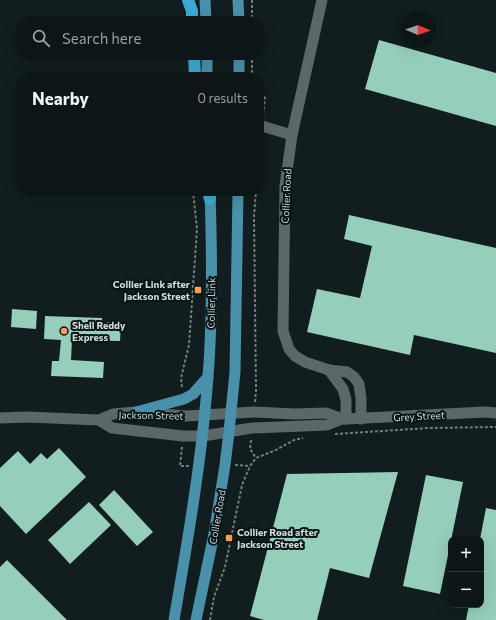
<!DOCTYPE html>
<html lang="en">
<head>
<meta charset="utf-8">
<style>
  body { margin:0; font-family:Commissioner,sans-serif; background:#161f1f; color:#f1f3f6 }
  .controls { position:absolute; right:12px; bottom:12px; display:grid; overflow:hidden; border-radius:8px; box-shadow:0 4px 16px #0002 }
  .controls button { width:36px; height:36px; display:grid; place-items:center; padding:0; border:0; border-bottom:1px solid #2d3535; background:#0d1616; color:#f1f3f6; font:20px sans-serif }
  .compass { position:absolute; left:400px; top:12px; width:36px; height:36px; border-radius:50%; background:#0d1616; box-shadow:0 4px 16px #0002; rotate:92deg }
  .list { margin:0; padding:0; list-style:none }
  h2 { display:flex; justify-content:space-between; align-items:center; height:52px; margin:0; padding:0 16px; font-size:17px }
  h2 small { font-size:13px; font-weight:400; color:#9a9fa1 }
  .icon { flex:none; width:22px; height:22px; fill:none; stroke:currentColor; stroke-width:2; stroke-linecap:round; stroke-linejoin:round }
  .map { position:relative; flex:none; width:496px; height:620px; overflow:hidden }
  .search { position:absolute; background:#0d1616; box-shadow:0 4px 16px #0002; left:16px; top:16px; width:248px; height:44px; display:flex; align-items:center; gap:10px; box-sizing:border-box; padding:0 14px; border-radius:16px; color:#9a9fa1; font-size:15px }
  .panel { position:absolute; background:#0d1616; box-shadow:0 4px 16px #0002; left:16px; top:72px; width:248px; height:124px; border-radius:16px }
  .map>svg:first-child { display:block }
</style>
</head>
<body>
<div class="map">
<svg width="496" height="620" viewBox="0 0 496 620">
  <rect width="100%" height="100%" fill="#111d1e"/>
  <g fill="#95ceba">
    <polygon points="379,40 496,73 496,126 365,89"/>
    <polygon points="349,215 496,248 496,353 414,335 410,355 307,332 317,289 360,298 372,246 344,239"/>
    <polygon points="12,309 37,311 36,329 11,327"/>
    <polygon points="45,316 102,318 102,322 121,323 120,341 72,340 71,360 104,362 103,378 51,376 52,361 59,361 61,340 44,339"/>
    <polygon points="59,448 86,477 26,534 0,506 0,468 18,451 30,464 41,453 47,459"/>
    <polygon points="398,472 369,578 330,568 317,620 264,620 250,616 287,474"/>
    <polygon points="426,475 463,482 440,594 403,586"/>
    <polygon points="114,490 153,532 137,546 99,505"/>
    <polygon points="89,502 111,525 70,564 48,540"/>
    <polygon points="486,508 496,510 496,620 466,620 469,605 481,605 481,539 480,539"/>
    <polygon points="7,560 67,620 0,620 0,567"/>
  </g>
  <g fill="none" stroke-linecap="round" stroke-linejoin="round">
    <g stroke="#737d7d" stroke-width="2" stroke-dasharray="3 2" stroke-linecap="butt">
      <polyline points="252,0 252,21"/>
      <polyline points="252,55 252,77"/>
      <polyline points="259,88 265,98 263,115"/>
      <polyline points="259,151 261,137"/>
      <polyline points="182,387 181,378 189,345 197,229 193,191"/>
      <polyline points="255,402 256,391 254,216 256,191"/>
      <polyline points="335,434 429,428 496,427"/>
      <polyline points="251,440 250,449 256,458"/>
      <polyline points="182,447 180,466 189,466"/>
      <polyline points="235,465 250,466"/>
      <polyline points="210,620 214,597 225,567 242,485 250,466 256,458 276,450 294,440 303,438"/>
    </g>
    <g stroke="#5a6869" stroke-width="11">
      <polyline points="322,0 292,135 285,186 283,331 289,349 295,356 305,362 329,370 347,372 354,377 359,384 361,398 361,419"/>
      <polyline points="259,126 262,126 292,135"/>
      <polyline points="329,370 343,389 346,400 346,419"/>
    </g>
    <g stroke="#5a6869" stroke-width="11">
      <polyline points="0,418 27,417 99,420 113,414 136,412 186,416 254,412 295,414 326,413 342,419 346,419 485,412 496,413"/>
      <polyline points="99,420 112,428 183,436 203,436 252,428 327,425 342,419"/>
    </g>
    <g stroke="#4990aa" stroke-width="11">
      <polyline points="205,0 206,21"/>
      <polyline points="238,0 239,21"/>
      <polyline points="207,55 207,77"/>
      <polyline points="239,55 239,77"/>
      <polyline points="136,412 184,399 193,394 208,377"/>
      <path d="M174 620C188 539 202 458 208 376 213 315 212 253 210 191"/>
      <polyline points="196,620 214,534 225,465 229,432 235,372 238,191"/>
    </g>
    <g stroke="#3daad5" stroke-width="12">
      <polyline points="188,0 192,11 192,21"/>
      <polyline points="194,55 195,77"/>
      <polyline points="208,191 210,199"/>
    </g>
  </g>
  <g fill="#fc9d53" stroke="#081415" stroke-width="1.5">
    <rect x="194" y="286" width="8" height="8" rx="2"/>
    <circle cx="64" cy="331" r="4"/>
    <rect x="225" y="534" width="8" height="8" rx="2"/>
  </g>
  <g text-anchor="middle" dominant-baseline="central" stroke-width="4" stroke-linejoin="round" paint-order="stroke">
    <g font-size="10" fill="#d3dbdb" stroke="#081415">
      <text transform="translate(286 196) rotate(-87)">Collier Road</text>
      <text transform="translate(211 303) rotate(-89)">Collier Link</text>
      <text transform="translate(151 415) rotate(1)">Jackson Street</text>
      <text transform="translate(419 416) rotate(-3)">Grey Street</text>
      <text transform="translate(217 517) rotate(-80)">Collier Road</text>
    </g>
    <g font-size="10" font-weight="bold" fill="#d3dbdb" stroke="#081415" text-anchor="start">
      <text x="190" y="284" text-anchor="end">Collier Link after<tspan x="190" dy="12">Jackson Street</tspan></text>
      <text x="72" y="325">Shell Reddy<tspan x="72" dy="12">Express</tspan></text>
      <text x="237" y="532">Collier Road after<tspan x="237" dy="12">Jackson Street</tspan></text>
    </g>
  </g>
</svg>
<div class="controls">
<button>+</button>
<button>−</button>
</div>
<svg class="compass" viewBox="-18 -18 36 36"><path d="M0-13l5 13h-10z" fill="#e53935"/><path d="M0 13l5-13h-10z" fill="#9a9fa1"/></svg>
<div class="search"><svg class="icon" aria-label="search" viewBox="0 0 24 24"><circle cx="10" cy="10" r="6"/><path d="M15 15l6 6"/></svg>Search here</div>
<section class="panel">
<h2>Nearby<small>0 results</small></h2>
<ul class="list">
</ul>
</section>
</div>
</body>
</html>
